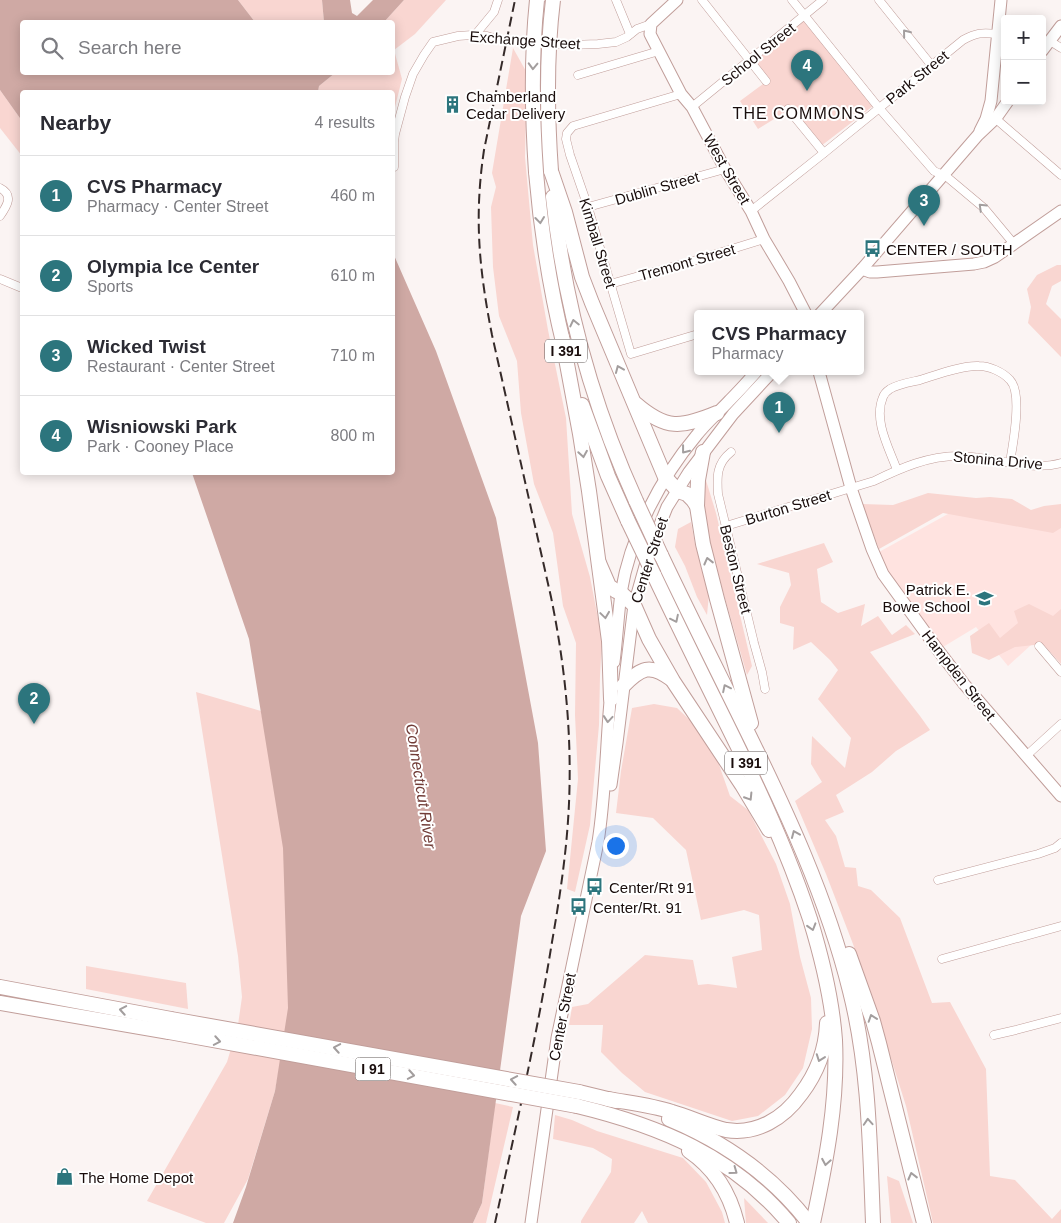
<!DOCTYPE html>
<html lang="en">
<head>
<meta charset="utf-8">
<style>
  body { margin:0; font-family:Arial,sans-serif; background:#f7f7f7; color:#2b2b33 }
  .controls { position:absolute; right:15px; top:15px; display:grid; overflow:hidden; border-radius:5px; box-shadow:0 2px 12px #0003 }
  .controls button { width:45px; height:45px; display:grid; place-items:center; padding:0; border:0; border-bottom:1px solid #e1e1e2; background:#fff; color:#2b2b33; font:25px sans-serif }
  .you { position:absolute; left:615px; top:845px; width:18px; height:18px; margin:-12px; border:4px solid #fff; border-radius:50%; background:#1a73e8; box-shadow:0 0 0 8px #1a73e833 }
  .badge { display:grid; place-items:center; width:32px; height:32px; border-radius:50%; background:#2c757d; color:#fff; font-size:16px; font-weight:700 }
  .pin { position:absolute; translate:-50% -41px; filter:drop-shadow(0 1px 2px #0008) }
  .pin::after { content:''; position:absolute; top:26px; width:18px; height:15px; background:inherit; clip-path:polygon(0 0,100% 0,50% 100%) }
  .popup { position:absolute; left:694px; top:310px; width:170px; height:65px; box-sizing:border-box; display:grid; place-content:center; border-radius:5px; background:#fff; filter:drop-shadow(0 1px 4px #0005); font-size:16px; white-space:nowrap; color:#7c7c81 }
  .popup b { font-size:19px; color:#2b2b33 }
  .popup::after { content:''; position:absolute; left:50%; top:100%; margin-left:-10px; border:10px solid transparent; border-top-color:#fff }
  .list { margin:0; padding:0; list-style:none }
  h2 { display:flex; justify-content:space-between; align-items:center; height:65px; margin:0; padding:0 20px; font-size:21px }
  h2 small { font-size:16px; font-weight:400; color:#7c7c81 }
  .list li { display:grid; grid-template-columns:32px 1fr auto; gap:15px; align-items:center; box-sizing:border-box; height:80px; padding:0 20px; border-top:1px solid #e1e1e2 }
  .list b { display:block; font-size:19px; white-space:nowrap }
  .list p { margin:0; font-size:16px; white-space:nowrap; color:#7c7c81 }
  .list em { font-size:16px; font-style:normal; color:#7c7c81 }
  .icon { flex:none; width:28px; height:28px; fill:none; stroke:currentColor; stroke-width:2; stroke-linecap:round; stroke-linejoin:round }
  .map { position:relative; flex:none; width:1061px; height:1223px; overflow:hidden }
  .search { position:absolute; background:#fff; box-shadow:0 2px 12px #0003; left:20px; top:20px; width:375px; height:55px; display:flex; align-items:center; gap:12px; box-sizing:border-box; padding:0 18px; border-radius:5px; color:#7c7c81; font-size:19px }
  .panel { position:absolute; background:#fff; box-shadow:0 2px 12px #0003; left:20px; top:90px; width:375px; height:385px; border-radius:5px }
  .map>svg:first-child { display:block }
</style>
</head>
<body>
<div class="map">
<svg width="1061" height="1223" viewBox="0 0 1061 1223">
  <rect width="100%" height="100%" fill="#fbf4f3"/>
  <polygon fill="#ffe3e0" points="957,509 1030,513 1061,510 1061,653 1043,634 1008,666 976,627 943,647 887,570 879,552"/>
  <g fill="#f9d6d1">
    <polygon points="238,0 322,0 324,22 255,22"/>
    <polygon points="404,0 446,0 415,34 394,50 402,79 393,115 392,92 318,92 319,86 335,73 392,72 392,22 384,22"/>
    <polygon points="805,20 873,106 821,146 792,108 758,129 740,101 767,81 753,61"/>
    <polygon points="513,48 527,73 525,157 533,245 548,330 566,418 572,514 590,577 602,639 600,676 599,725 590,825 575,892 567,889 578,779 575,715 576,643 563,606 553,533 534,484 521,413 517,361 499,316 493,267 491,207 496,187 492,173"/>
    <polygon points="0,90 22,121 22,156 0,128"/>
    <polygon points="1057,265 1061,265 1061,281 1052,286 1046,304 1061,319 1061,357 1028,323 1031,307 1027,289 1037,275"/>
    <polygon points="705,477 716,513 752,666 747,675 712,553 703,502"/>
    <polygon points="928,493 976,498 990,497 1012,499 1031,510 1044,506 1061,504 1061,528 1053,533 943,513 879,549 862,504 893,505"/>
    <polygon points="691,522 695,544 709,594 707,615 697,597 685,566 675,547 678,529"/>
    <polygon points="824,543 833,562 817,569 821,602 838,613 865,604 861,626 878,616 892,635 906,625 915,634 870,652 920,716 930,730 896,751 872,772 836,795 844,812 825,820 836,836 845,867 856,868 858,886 871,890 900,918 932,1003 950,1002 986,1069 990,1176 1015,1180 1052,1219 1061,1209 1061,1223 933,1223 906,1106 883,1033 853,944 826,874 795,801 822,782 811,764 812,736 845,768 851,738 818,699 838,670 830,660 811,642 793,650 794,627 780,623 780,607 791,585 789,573 757,564"/>
    <polygon points="1029,604 1053,616 1061,609 1061,664 1043,644 1015,647 989,660 972,653 970,636 989,623 1000,638 1018,623 1014,611"/>
    <polygon points="196,692 261,711 304,938 275,1091 248,1179 224,1223 206,1223 147,1201 227,1062 238,1025 242,997 238,956"/>
    <polygon points="654,704 677,708 695,725 716,756 730,796 748,810 776,864 790,904 800,957 811,998 812,1029 803,1068 785,1095 758,1116 732,1121 645,1092 622,1073 601,1052 603,1025 569,1025 572,1007 588,1004 645,955 693,960 698,985 708,984 737,988 732,957 762,950 759,915 744,910 701,920 686,850 653,818 616,813 621,771 632,708"/>
    <polygon points="86,966 186,983 188,1009 86,989"/>
    <polygon points="495,1103 513,1107 486,1223 473,1223 482,1203"/>
    <polygon points="555,1115 572,1120 597,1131 683,1158 706,1182 722,1212 725,1223 648,1223 642,1211 634,1223 581,1223 581,1221 611,1172 612,1159 593,1148 553,1139"/>
    <polygon points="887,1176 899,1181 913,1223 891,1223"/>
    <polygon points="744,1198 768,1223 746,1223"/>
  </g>
  <g fill="#cfa9a4">
    <polygon points="0,0 238,0 255,22 22,22 22,72 335,73 319,86 318,92 22,92 22,121 0,90"/>
    <polygon points="322,0 350,0 352,13 357,16 373,0 404,0 384,22 324,22"/>
    <polygon points="393,253 436,351 496,518 538,743 546,851 521,916 482,1203 473,1223 233,1223 246,1187 275,1091 288,1008 283,848 249,639 192,473 392,472"/>
  </g>
  <g fill="none" stroke-linecap="round" stroke-linejoin="round">
    <defs>
      <g id="street">
        <polyline points="616,0 630,34"/>
        <polyline points="702,0 766,81"/>
        <polyline points="792,0 879,108 934,171 947,177 984,208 1014,244"/>
        <polyline points="879,0 932,66"/>
        <polyline points="475,35 494,12 498,0"/>
        <polyline points="1050,41 1061,48"/>
        <polyline points="578,75 659,51"/>
        <polyline points="681,94 573,126 567,133 566,139 570,155 588,207 631,354 698,334"/>
        <polyline points="692,107 823,0"/>
        <polyline points="788,109 824,153"/>
        <polyline points="996,119 1061,175"/>
        <polyline points="394,167 394,142 395,134 405,97 413,74 424,55 433,42 458,36 472,35 487,36 500,40 570,45 598,44 616,42 627,37 637,29 651,24"/>
        <path d="M0 188C14 195 7 206 0 216"/>
        <polyline points="588,207 725,169"/>
        <path d="M751 211 824 153 963 40C976 33 982 32 997 34"/>
        <polyline points="0,279 22,288"/>
        <polyline points="610,284 693,261 764,239"/>
        <path d="M731 452C716 464 717 477 718 494L754 643 762 672 765 689"/>
        <path d="M897 470C889 448 873 420 883 397 884 394 887 391 890 389 898 384 911 382 920 380 936 375 962 365 979 366 989 366 1003 372 1010 380 1023 393 1013 444 1010 462"/>
        <path d="M726 526 874 481C901 468 928 456 958 456 991 456 1029 472 1061 463"/>
        <polyline points="1039,646 1061,672"/>
        <polyline points="1026,756 1061,724"/>
        <polyline points="938,880 1038,854 1055,848 1061,843"/>
        <polyline points="942,959 1061,926"/>
        <polyline points="994,1035 1016,1030 1061,1018"/>
      </g>
      <g id="secondary">
        <polyline points="677,0 651,24 650,34 681,94 692,107 725,169 751,211 764,239 789,281 806,314"/>
        <polyline points="1042,51 1061,26"/>
        <polyline points="980,131 986,119 991,101 1001,0"/>
        <polyline points="862,269 870,272 877,272 974,264 984,262 995,257 1061,211"/>
        <polyline points="820,314 862,269 978,135 996,118 1008,101"/>
        <polyline points="819,372 851,488 872,549 883,574 938,650 964,684 1061,796"/>
        <path d="M614 662C617 639 618 616 621 593 630 537 660 479 696 436 706 423 719 412 730 400 739 391 748 381 756 372"/>
        <polyline points="611,785 617,743 634,605 649,552 667,507 689,472 733,414 772,372"/>
        <path d="M531 1223 557 1038 598 842C606 792 606 741 611 690"/>
      </g>
      <g id="highway">
        <polyline points="551,171 565,212 582,277 592,303 665,477 678,491 687,494 693,500 697,506 703,544 717,599 751,723"/>
        <path d="M536 172C541 231 550 289 564 346"/>
        <path d="M553 197C564 302 592 404 636 501"/>
        <polyline points="562,337 580,434 589,491 609,641 611,699"/>
        <path d="M636 404C666 430 681 428 717 413"/>
        <polyline points="582,405 608,476 628,521"/>
        <polyline points="697,506 698,480 703,452"/>
        <path d="M661 555C688 612 716 668 744 725 786 810 827 898 850 991 869 1066 870 1145 873 1223"/>
        <polyline points="599,563 609,586 616,591 621,593 634,605 649,639 673,681 742,785 769,830"/>
        <path d="M654 575C681 632 709 688 737 745 765 802 790 858 810 919 822 958 832 998 835 1040 838 1102 826 1162 813 1223"/>
        <path d="M623 686C641 668 650 663 671 679"/>
        <polyline points="849,954 873,1021 879,1043 924,1223"/>
        <polyline points="0,987 171,1019"/>
        <polyline points="0,1003 169,1032"/>
        <polyline points="579,1092 616,1101"/>
        <path d="M608 1099C630 1103 651 1105 672 1112 690 1117 708 1126 726 1130 757 1135 784 1118 801 1094 817 1073 826 1049 827 1023"/>
        <path d="M577 1106C660 1126 733 1156 789 1223"/>
        <path d="M669 1119C724 1142 773 1176 809 1223"/>
        <path d="M689 1151C714 1168 730 1194 737 1223"/>
      </g>
    </defs>
    <use href="#street" stroke="#c19e9a" stroke-width="9"/>
    <use href="#secondary" stroke="#c19e9a" stroke-width="13"/>
    <use href="#highway" stroke="#c19e9a" stroke-width="16"/>
    <use href="#street" stroke="#fff" stroke-width="8"/>
    <use href="#secondary" stroke="#fff" stroke-width="11"/>
    <use href="#highway" stroke="#fff" stroke-width="14"/>
    <path stroke="#352a29" stroke-width="2" stroke-dasharray="10 5" stroke-linecap="butt" d="M495 1223C515 1130 537 1036 552 942 560 896 567 850 569 803 572 734 565 665 551 597L492 335C479 269 474 217 484 150L515 0"/>
    <defs>
      <g id="highway-bridge">
        <path d="M551 171C547 114 546 57 553 0"/>
        <path d="M536 172C532 114 531 57 537 0"/>
        <polyline points="636,501 661,555"/>
        <polyline points="628,521 654,575"/>
        <polyline points="171,1019 579,1092"/>
        <polyline points="169,1032 577,1106"/>
      </g>
    </defs>
    <use href="#highway-bridge" stroke="#c19e9a" stroke-width="16" stroke-linecap="butt"/>
    <use href="#highway-bridge" stroke="#fff" stroke-width="14"/>
  </g>
  <defs><path id="oneway-chevron" d="M-2-3.5L2.5 0L-2 3.5" fill="none" stroke-width="1.6" stroke-linecap="round" stroke-linejoin="round" transform="scale(1.25)"/></defs>
  <g stroke="#a39e9e">
    <use href="#oneway-chevron" transform="translate(906 33) rotate(-129)"/>
    <use href="#oneway-chevron" transform="translate(533 66) rotate(92)"/>
    <use href="#oneway-chevron" transform="translate(982 207) rotate(-136)"/>
    <use href="#oneway-chevron" transform="translate(540 220) rotate(83)"/>
    <use href="#oneway-chevron" transform="translate(574 323) rotate(-103)"/>
    <use href="#oneway-chevron" transform="translate(619 369) rotate(-113)"/>
    <use href="#oneway-chevron" transform="translate(685 450) rotate(128)"/>
    <use href="#oneway-chevron" transform="translate(583 454) rotate(81)"/>
    <use href="#oneway-chevron" transform="translate(708 561) rotate(-104)"/>
    <use href="#oneway-chevron" transform="translate(605 615) rotate(82)"/>
    <use href="#oneway-chevron" transform="translate(675 619) rotate(64)"/>
    <use href="#oneway-chevron" transform="translate(726 688) rotate(-116)"/>
    <use href="#oneway-chevron" transform="translate(608 719) rotate(95)"/>
    <use href="#oneway-chevron" transform="translate(749 797) rotate(58)"/>
    <use href="#oneway-chevron" transform="translate(795 834) rotate(-113)"/>
    <use href="#oneway-chevron" transform="translate(812 927) rotate(73)"/>
    <use href="#oneway-chevron" transform="translate(123 1010) rotate(-170)"/>
    <use href="#oneway-chevron" transform="translate(872 1018) rotate(-109)"/>
    <use href="#oneway-chevron" transform="translate(217 1041) rotate(10)"/>
    <use href="#oneway-chevron" transform="translate(337 1048) rotate(-170)"/>
    <use href="#oneway-chevron" transform="translate(820 1058) rotate(110)"/>
    <use href="#oneway-chevron" transform="translate(411 1075) rotate(10)"/>
    <use href="#oneway-chevron" transform="translate(514 1080) rotate(-170)"/>
    <use href="#oneway-chevron" transform="translate(868 1122) rotate(-94)"/>
    <use href="#oneway-chevron" transform="translate(826 1162) rotate(100)"/>
    <use href="#oneway-chevron" transform="translate(734 1171) rotate(36)"/>
    <use href="#oneway-chevron" transform="translate(912 1176) rotate(-104)"/>
  </g>
  <defs>
    <symbol id="building-bare" viewBox="-9 -9 18 18"><path d="M-4-6H4V6H1V3H-1V6H-4ZM-2.5-4.3h1.7v1.8h-1.7ZM.8-4.3h1.7v1.8H.8ZM-2.5-1h1.7V.8h-1.7ZM.8-1h1.7V.8H.8Z" fill="#2c757d" stroke="#fff" stroke-width="2.5" paint-order="stroke"/></symbol>
    <symbol id="bus-bare" viewBox="-9 -9 18 18"><path d="M-5-6H5V4H4V6H2V4H-2V6H-4V4H-5ZM-3.5-4V0h7V-4ZM-3.5 1.2v1.5H-2V1.2ZM2 1.2v1.5H3.5V1.2Z" fill="#2c757d" stroke="#fff" stroke-width="2.5" paint-order="stroke"/></symbol>
    <symbol id="school-bare" viewBox="-9 -9 18 18"><path d="M0-5L7-2L0 1L-7-2ZM-4 1L0 2.5L4 1V4Q0 6-4 4Z" fill="#2c757d" stroke="#fff" stroke-width="2.5" paint-order="stroke"/></symbol>
    <symbol id="shop-bare" viewBox="-9 -9 18 18"><path d="M-5-2.5h2.3a2.7 3.5 0 0 1 5.4 0H5L5.5 6h-11ZM-1.5-2.5h3a1.5 2.3 0 0 0-3 0Z" fill="#2c757d" stroke="#fff" stroke-width="2.5" paint-order="stroke"/></symbol>
  </defs>
  <g fill-rule="evenodd">
    <use href="#building-bare" x="440" y="92" width="25" height="25"/>
    <use href="#bus-bare" x="860" y="236" width="25" height="25"/>
    <use href="#school-bare" x="972" y="586" width="25" height="25"/>
    <use href="#bus-bare" x="582" y="874" width="25" height="25"/>
    <use href="#bus-bare" x="566" y="894" width="25" height="25"/>
    <use href="#shop-bare" x="52" y="1164" width="25" height="25"/>
  </g>
  <g text-anchor="middle" dominant-baseline="central" stroke-width="4" stroke-linejoin="round" paint-order="stroke">
    <g fill="#fff" stroke="#5e5655" stroke-width="1">
      <rect x="545" y="339.5" width="42" height="23" rx="4"/>
      <rect x="725" y="751.5" width="42" height="23" rx="4"/>
      <rect x="355.5" y="1057.5" width="35" height="23" rx="4"/>
    </g>
    <g font-size="14" font-weight="bold" fill="#190d0c">
      <text x="566" y="351">I 391</text>
      <text x="746" y="763">I 391</text>
      <text x="373" y="1069">I 91</text>
    </g>
    <g font-size="15" fill="#190d0c" stroke="#fff">
      <text transform="translate(525 40) rotate(4)">Exchange Street</text>
      <text transform="translate(758 54) rotate(-39)">School Street</text>
      <text transform="translate(917 77) rotate(-39)">Park Street</text>
      <text transform="translate(727 169) rotate(60)">West Street</text>
      <text transform="translate(657 188) rotate(-16)">Dublin Street</text>
      <text transform="translate(598 243) rotate(73)">Kimball Street</text>
      <text transform="translate(687 262) rotate(-16)">Tremont Street</text>
      <text transform="translate(998 460) rotate(5)">Stonina Drive</text>
      <text transform="translate(788 507) rotate(-17)">Burton Street</text>
      <text transform="translate(649 560) rotate(-72)">Center Street</text>
      <text transform="translate(736 569) rotate(76)">Beston Street</text>
      <text transform="translate(959 675) rotate(52)">Hampden Street</text>
      <text transform="translate(562 1017) rotate(-79)">Center Street</text>
    </g>
    <g font-size="15" fill="#190d0c" stroke="#fff" text-anchor="start">
      <text x="466" y="96">Chamberland<tspan x="466" dy="17">Cedar Delivery</tspan></text>
      <text x="886" y="249">CENTER / SOUTH</text>
      <text x="970" y="589" text-anchor="end">Patrick E.<tspan x="970" dy="17">Bowe School</tspan></text>
      <text x="609" y="887">Center/Rt 91</text>
      <text x="593" y="907">Center/Rt. 91</text>
      <text x="79" y="1177">The Home Depot</text>
    </g>
    <g font-size="16" letter-spacing="1" fill="#190d0c" stroke="#fff">
      <text x="799" y="113">THE COMMONS</text>
    </g>
    <g font-size="16" font-style="italic" fill="#713c37" stroke="#fff">
      <text transform="translate(421 786) rotate(81)">Connecticut River</text>
    </g>
  </g>
</svg>
<div class="controls">
<button>+</button>
<button>−</button>
</div>
<div class="you"></div>
<div class="pin badge" style="left:779px;top:433px">1</div>
<div class="popup"><b>CVS Pharmacy</b>Pharmacy</div>
<div class="pin badge" style="left:34px;top:724px">2</div>
<div class="pin badge" style="left:924px;top:226px">3</div>
<div class="pin badge" style="left:807px;top:91px">4</div>
<div class="search"><svg class="icon" aria-label="search" viewBox="0 0 24 24"><circle cx="10" cy="10" r="6"/><path d="M15 15l6 6"/></svg>Search here</div>
<section class="panel">
<h2>Nearby<small>4 results</small></h2>
<ul class="list">
<li><span class="badge">1</span><div><b>CVS Pharmacy</b><p>Pharmacy · Center Street</p></div><em>460 m</em></li>
<li><span class="badge">2</span><div><b>Olympia Ice Center</b><p>Sports</p></div><em>610 m</em></li>
<li><span class="badge">3</span><div><b>Wicked Twist</b><p>Restaurant · Center Street</p></div><em>710 m</em></li>
<li><span class="badge">4</span><div><b>Wisniowski Park</b><p>Park · Cooney Place</p></div><em>800 m</em></li>
</ul>
</section>
</div>
</body>
</html>
